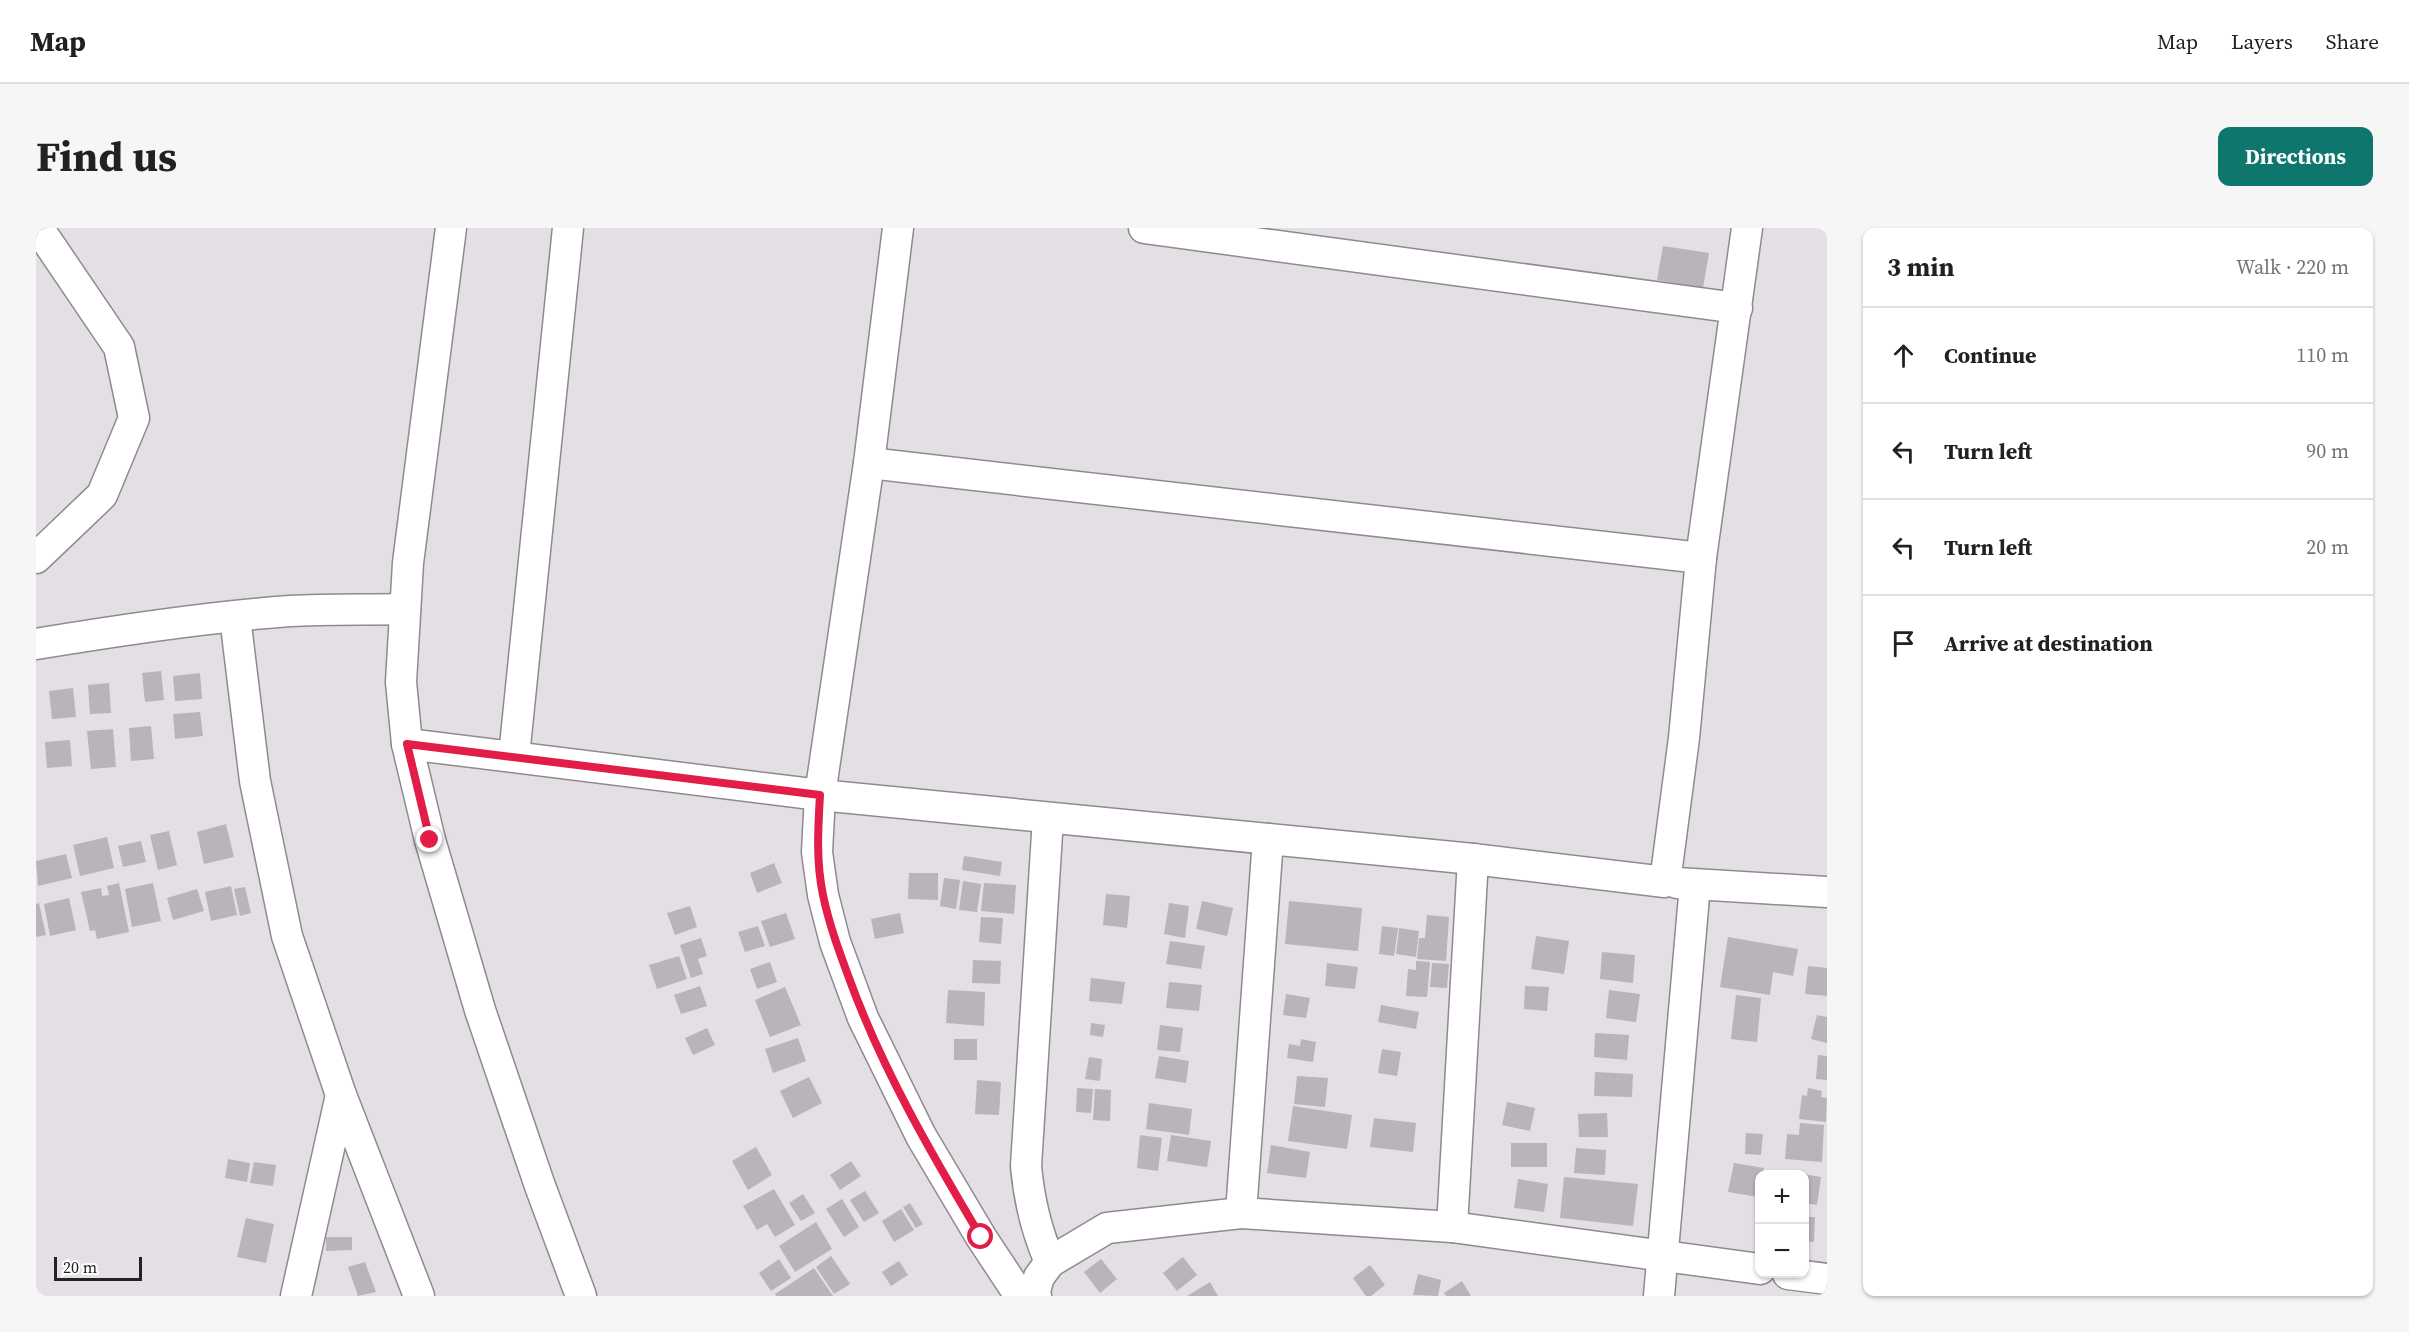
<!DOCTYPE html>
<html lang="en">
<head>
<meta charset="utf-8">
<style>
  body { margin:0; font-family:"Source Serif 4",serif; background:#f6f6f6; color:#202124 }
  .controls { position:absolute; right:18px; bottom:18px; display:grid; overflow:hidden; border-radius:12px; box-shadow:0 2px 4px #0004 }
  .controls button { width:54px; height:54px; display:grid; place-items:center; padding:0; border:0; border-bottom:2px solid #e0e0e0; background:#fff; color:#202124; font:30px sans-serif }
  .scale { position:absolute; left:18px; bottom:15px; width:88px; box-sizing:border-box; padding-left:6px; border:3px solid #232123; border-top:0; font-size:16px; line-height:21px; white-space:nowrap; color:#232123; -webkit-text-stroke:4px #fff; paint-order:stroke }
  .stop { position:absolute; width:18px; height:18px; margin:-14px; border:4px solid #e11d48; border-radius:50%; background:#fff }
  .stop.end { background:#e11d48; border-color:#fff; box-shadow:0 2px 6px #0008 }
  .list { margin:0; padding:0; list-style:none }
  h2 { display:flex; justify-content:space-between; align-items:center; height:78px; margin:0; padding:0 24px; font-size:26px }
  h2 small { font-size:20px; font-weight:400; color:#757577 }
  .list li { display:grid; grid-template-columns:39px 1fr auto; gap:18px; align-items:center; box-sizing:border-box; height:96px; padding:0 24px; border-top:2px solid #e0e0e0 }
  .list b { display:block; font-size:22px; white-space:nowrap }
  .list em { font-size:20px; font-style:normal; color:#757577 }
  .icon { flex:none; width:33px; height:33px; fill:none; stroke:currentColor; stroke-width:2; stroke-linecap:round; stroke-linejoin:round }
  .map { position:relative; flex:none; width:1791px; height:1068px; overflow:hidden; border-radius:12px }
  header { display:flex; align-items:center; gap:36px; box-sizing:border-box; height:84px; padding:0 30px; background:#fff; border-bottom:2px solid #e0e0e0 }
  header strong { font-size:28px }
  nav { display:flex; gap:33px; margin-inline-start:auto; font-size:21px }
  .intro { display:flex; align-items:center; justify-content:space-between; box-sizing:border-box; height:144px; padding:0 36px }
  h1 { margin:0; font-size:42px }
  .button { padding:15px 27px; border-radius:12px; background:#0f766e; color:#fff; font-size:21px; font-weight:700 }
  main { display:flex; gap:36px; padding:0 36px }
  aside { flex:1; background:#fff; border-radius:12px; box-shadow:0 2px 4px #0004 }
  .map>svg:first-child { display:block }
</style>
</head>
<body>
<header>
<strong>Map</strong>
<nav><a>Map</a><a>Layers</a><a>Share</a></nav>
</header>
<div class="intro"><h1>Find us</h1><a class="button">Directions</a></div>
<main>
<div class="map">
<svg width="1791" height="1068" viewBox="0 0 1791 1068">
  <rect width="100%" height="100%" fill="#e4dfe5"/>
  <g fill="#b8b4b9">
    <polygon points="1627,18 1673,25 1667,60 1621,52"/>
    <polygon points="125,443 128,472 109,474 106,445"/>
    <polygon points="164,445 166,471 139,473 137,448"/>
    <polygon points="73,455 75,485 54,486 52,457"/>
    <polygon points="37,460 40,489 16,491 13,463"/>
    <polygon points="164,484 167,508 139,511 137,486"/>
    <polygon points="115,498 118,531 95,533 93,500"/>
    <polygon points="77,501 80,539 55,541 51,503"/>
    <polygon points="34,512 36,538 11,540 9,514"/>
    <polygon points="190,596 198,629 168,636 161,604"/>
    <polygon points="133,603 141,637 122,642 114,607"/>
    <polygon points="71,609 78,640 44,648 37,617"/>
    <polygon points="105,613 110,634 87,639 82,618"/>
    <polygon points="30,626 36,650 2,658 0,633"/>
    <polygon points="928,628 966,634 964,648 926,642"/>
    <polygon points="738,635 746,655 721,665 714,645"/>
    <polygon points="873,645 902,645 902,672 872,671"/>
    <polygon points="908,650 924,652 920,681 904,678"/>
    <polygon points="927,653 945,656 941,684 923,682"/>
    <polygon points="83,655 93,704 61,711 59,702 54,703 45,664 65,660 66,668 73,667 71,658"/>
    <polygon points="117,655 125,693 96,699 89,661"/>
    <polygon points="948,655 980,657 978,686 945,683"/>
    <polygon points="195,658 201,687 175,693 169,664"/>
    <polygon points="209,659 215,685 204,688 198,661"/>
    <polygon points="161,661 168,683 137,692 131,670"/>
    <polygon points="1070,666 1094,668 1091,700 1067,697"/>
    <polygon points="33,670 40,702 14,708 8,676"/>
    <polygon points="1166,673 1197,680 1191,708 1160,701"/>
    <polygon points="1253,673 1326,680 1322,723 1249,716"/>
    <polygon points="3,675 10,707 0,709 0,676"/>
    <polygon points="1133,675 1153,678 1149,710 1128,706"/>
    <polygon points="654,678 661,699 639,707 631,685"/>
    <polygon points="750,685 759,711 734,719 725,693"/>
    <polygon points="864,685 868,705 839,711 835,691"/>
    <polygon points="1391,687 1413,689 1410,733 1381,731 1383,710 1389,710"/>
    <polygon points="945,689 967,690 965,716 943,714"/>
    <polygon points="722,698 729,718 709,724 702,704"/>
    <polygon points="1346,698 1362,700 1358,728 1343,726"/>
    <polygon points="1363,700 1383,703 1380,729 1360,726"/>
    <polygon points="1500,708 1533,713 1528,746 1495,741"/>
    <polygon points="1692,709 1762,721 1757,748 1737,744 1734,767 1684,759"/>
    <polygon points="665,710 671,728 662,731 667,746 655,750 644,717"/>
    <polygon points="1134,713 1169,718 1165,741 1130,736"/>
    <polygon points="1566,724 1599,727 1597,755 1564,751"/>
    <polygon points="643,728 651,751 621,761 613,737"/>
    <polygon points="937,732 965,733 964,756 936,755"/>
    <polygon points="1380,733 1394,734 1391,769 1370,768 1372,741 1380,742"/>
    <polygon points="734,734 741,754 721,761 714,741"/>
    <polygon points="1291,735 1322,739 1319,761 1289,758"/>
    <polygon points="1396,735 1413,736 1411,760 1394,759"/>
    <polygon points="1772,738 1791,740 1791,768 1769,766"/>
    <polygon points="1055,750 1089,754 1086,776 1053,773"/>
    <polygon points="1133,754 1166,757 1163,783 1130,780"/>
    <polygon points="664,758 671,778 645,786 638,767"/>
    <polygon points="1489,758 1513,759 1511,783 1488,781"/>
    <polygon points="749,759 765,797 734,809 719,772"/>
    <polygon points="912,762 949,764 948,798 910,795"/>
    <polygon points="1573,762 1604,766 1600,794 1570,790"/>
    <polygon points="1250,766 1274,770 1270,790 1247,787"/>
    <polygon points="1700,767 1725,770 1721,814 1695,811"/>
    <polygon points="1345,777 1383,784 1380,801 1342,794"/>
    <polygon points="1781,787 1791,789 1791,815 1775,811"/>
    <polygon points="1055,795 1069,797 1067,809 1054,807"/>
    <polygon points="1124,797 1147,800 1144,824 1121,822"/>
    <polygon points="671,800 679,817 657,827 649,810"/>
    <polygon points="1559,805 1593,807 1591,832 1558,829"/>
    <polygon points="762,810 770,833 737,845 729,821"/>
    <rect x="918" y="811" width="23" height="21"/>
    <polygon points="1265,811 1280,814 1277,834 1251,830 1253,816 1264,818"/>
    <polygon points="1346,821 1365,824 1361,848 1342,845"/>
    <polygon points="1782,827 1791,828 1791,852 1780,851"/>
    <polygon points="1123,828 1153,833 1150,855 1119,850"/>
    <polygon points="1053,829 1066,831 1064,853 1049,851"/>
    <polygon points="1559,844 1597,846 1596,869 1558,868"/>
    <polygon points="1261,848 1292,850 1289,879 1258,876"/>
    <polygon points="773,849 786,875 757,890 744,863"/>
    <polygon points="941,852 965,854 963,887 939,886"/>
    <polygon points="1041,860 1057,861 1055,885 1040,884"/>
    <polygon points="1772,860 1786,863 1785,869 1791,870 1790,894 1763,891 1766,867 1771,868"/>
    <polygon points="1059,861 1075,862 1074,893 1057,892"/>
    <polygon points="1471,874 1499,880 1494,903 1466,897"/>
    <polygon points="1113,875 1156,881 1153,907 1110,901"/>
    <polygon points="1257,878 1316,887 1311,921 1252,913"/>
    <polygon points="1571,885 1572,909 1543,909 1542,886"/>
    <polygon points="1338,890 1380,895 1377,924 1334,919"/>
    <polygon points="1764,895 1788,897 1786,934 1749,931 1751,906 1763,907"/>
    <polygon points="1710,905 1727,906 1725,927 1709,926"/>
    <polygon points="1104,907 1126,910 1122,943 1101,940"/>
    <polygon points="1135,907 1175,913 1171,939 1131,933"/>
    <rect x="1475" y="915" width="36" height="24"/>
    <polygon points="1235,917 1274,924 1270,950 1231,945"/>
    <polygon points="720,919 736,947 712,962 696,933"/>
    <polygon points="1540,920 1570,922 1569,947 1538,945"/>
    <polygon points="192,931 214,935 211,954 189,950"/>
    <polygon points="815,933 825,948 804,962 794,947"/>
    <polygon points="218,934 240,937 237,958 214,955"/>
    <polygon points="1698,935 1728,940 1727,946 1724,946 1722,969 1692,964"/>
    <polygon points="1768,946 1785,949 1781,977 1768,975"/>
    <polygon points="1528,949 1602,956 1597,998 1524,990"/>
    <polygon points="1482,951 1512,956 1508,984 1478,980"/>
    <polygon points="738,961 759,997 739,1009 731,996 721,1002 707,978"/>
    <polygon points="829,963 843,985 828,994 814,972"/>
    <polygon points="767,966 779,985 765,993 753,975"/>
    <polygon points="806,971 823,999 808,1009 790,981"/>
    <polygon points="874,975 887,996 880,1000 867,979"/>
    <polygon points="865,981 878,1002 858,1014 846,993"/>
    <polygon points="1768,989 1779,989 1778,1014 1768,1013"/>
    <polygon points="210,990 238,996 230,1035 201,1029"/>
    <polygon points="780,994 796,1021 759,1044 743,1018"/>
    <polygon points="290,1009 316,1009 316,1022 290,1023"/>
    <polygon points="795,1028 814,1056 798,1066 780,1039"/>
    <polygon points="1147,1029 1161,1047 1141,1063 1127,1045"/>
    <polygon points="743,1031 755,1050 735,1063 723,1045"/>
    <polygon points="1065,1031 1081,1051 1064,1065 1048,1044"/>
    <polygon points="863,1033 872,1047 855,1058 846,1044"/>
    <polygon points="329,1034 340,1064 322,1068 312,1039"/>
    <polygon points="1334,1037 1349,1057 1335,1068 1330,1068 1317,1050"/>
    <polygon points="778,1040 797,1068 740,1068 739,1066"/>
    <polygon points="1382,1046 1405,1052 1402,1068 1377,1067"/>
    <polygon points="1426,1053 1435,1068 1410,1068 1408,1065"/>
    <polygon points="1174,1054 1182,1068 1151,1068"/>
  </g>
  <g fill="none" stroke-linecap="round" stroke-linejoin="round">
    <defs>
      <g id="street">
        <polyline points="415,0 372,335 365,454 371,516 394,612 444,782 504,958 545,1068"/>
        <polyline points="862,0 833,235 1665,330 1711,0"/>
        <polyline points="1108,0 1701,80"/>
        <polyline points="0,4 5,4 83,119 98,190 66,267 0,330"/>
        <polyline points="833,235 784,567 781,624 787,667 799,714 827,790 885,908 945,1009 984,1068"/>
        <polyline points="199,389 219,553 251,708 305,867 383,1068"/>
        <path d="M0 416C84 402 169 389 254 383 292 381 331 382 369 381"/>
        <polyline points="371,516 784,567 1437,631"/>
        <polyline points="478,528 532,0"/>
        <path d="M1012 590 990 938C993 972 1000 1002 1014 1034"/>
        <polyline points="1641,655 1791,664"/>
        <polyline points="1205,985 1232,611"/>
        <polyline points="1416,999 1724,1041"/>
        <polyline points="1752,1046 1791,1051"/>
        <polyline points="260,1068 305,867"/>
        <polyline points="1000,1068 999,1063 1003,1049 1014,1034 1071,1000 1205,985 1416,999 1437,631 1629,654 1648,510 1665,330"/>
        <polyline points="1623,1068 1659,657"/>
      </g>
    </defs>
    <use href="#street" stroke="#8e8a8f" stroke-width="33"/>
    <use href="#street" stroke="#fff" stroke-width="30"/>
  </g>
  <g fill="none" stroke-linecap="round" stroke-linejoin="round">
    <path stroke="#e11d48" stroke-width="8" d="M394 612 371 516 784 567C782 601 780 634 787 667 793 696 803 723 813 750 846 841 895 925 945 1009"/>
  </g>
</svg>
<div class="controls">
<button>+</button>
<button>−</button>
</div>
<div class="scale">20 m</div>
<div class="stop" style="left:945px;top:1009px"></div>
<div class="stop end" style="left:394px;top:612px"></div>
</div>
<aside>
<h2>3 min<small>Walk · 220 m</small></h2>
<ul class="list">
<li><svg class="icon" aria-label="ahead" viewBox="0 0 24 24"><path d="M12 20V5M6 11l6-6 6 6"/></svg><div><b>Continue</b></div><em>110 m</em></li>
<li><svg class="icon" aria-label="left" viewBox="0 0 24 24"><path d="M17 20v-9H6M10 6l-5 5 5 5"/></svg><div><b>Turn left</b></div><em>90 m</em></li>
<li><svg class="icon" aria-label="left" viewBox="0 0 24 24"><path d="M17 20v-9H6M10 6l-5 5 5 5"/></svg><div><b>Turn left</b></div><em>20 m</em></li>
<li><svg class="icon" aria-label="arrive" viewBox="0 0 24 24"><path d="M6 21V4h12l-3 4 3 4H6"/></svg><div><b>Arrive at destination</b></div></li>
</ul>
</aside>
</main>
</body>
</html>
